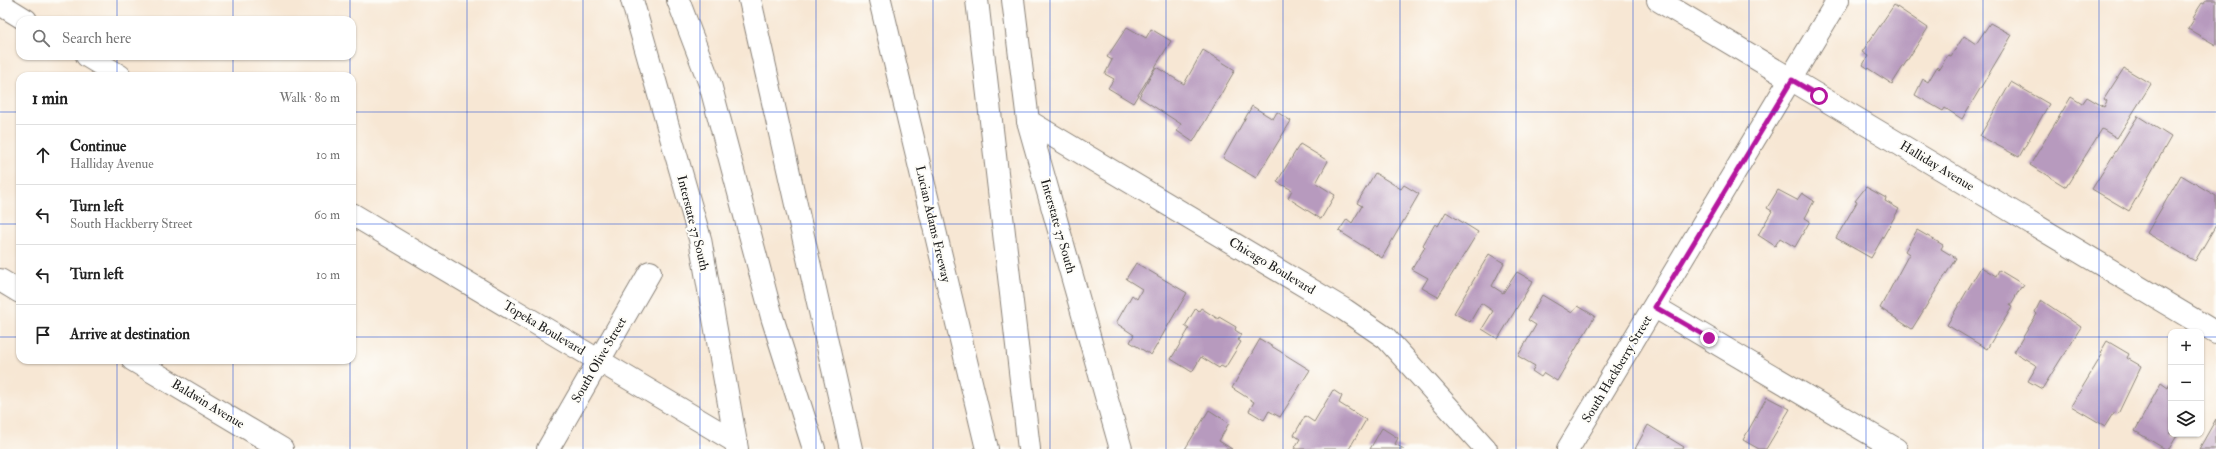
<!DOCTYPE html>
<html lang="en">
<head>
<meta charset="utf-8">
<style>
  body { margin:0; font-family:"IM FELL Double Pica",serif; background:#f6f6f6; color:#222 }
  .controls { position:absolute; right:12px; bottom:12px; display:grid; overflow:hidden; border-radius:8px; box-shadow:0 1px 3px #0004 }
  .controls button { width:36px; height:36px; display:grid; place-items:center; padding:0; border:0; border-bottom:1px solid #e0e0e0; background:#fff; color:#222; font:20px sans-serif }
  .stop { position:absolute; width:12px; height:12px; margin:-9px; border:3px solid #b5179e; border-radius:50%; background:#fff }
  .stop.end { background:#b5179e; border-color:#fff; box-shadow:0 1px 4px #0008 }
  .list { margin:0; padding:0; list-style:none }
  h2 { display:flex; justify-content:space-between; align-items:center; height:52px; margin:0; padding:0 16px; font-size:17px }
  h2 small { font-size:13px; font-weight:400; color:#767676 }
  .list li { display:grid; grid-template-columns:26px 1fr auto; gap:12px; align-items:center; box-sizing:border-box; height:60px; padding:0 16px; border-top:1px solid #e0e0e0 }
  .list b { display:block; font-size:15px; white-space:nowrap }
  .list p { margin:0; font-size:13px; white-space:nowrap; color:#767676 }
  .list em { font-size:13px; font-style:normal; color:#767676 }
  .icon { flex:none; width:22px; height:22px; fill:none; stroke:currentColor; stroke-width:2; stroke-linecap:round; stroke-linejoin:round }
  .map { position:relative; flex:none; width:2216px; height:449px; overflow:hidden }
  .search { position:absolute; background:#fff; box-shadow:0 1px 3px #0004; left:16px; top:16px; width:340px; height:44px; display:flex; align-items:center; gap:10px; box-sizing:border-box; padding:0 14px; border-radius:12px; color:#767676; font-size:15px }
  .panel { position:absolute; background:#fff; box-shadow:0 1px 3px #0004; left:16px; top:72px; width:340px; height:292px; border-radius:12px }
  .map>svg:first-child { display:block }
</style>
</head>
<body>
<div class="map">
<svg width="2216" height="449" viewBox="0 0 2216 449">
  <rect width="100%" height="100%" fill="#fdfcf7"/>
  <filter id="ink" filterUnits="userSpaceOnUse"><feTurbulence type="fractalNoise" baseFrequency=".025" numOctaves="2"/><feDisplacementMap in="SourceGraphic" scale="8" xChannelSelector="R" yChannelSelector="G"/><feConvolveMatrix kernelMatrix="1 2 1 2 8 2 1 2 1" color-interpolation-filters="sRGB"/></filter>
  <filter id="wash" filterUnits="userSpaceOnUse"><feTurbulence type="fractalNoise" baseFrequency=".012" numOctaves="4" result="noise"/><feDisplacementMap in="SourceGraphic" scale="16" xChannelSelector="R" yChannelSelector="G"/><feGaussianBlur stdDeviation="0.9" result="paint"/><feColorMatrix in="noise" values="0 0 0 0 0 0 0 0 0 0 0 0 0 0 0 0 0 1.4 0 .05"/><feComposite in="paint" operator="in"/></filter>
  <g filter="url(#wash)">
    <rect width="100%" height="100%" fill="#f7e7d4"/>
    <g id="blocks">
      <g fill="#b79abe">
        <polygon points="2206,0 2216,0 2216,45 2188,29 2195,18 2193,17 2202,3 2204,4"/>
        <polygon points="1894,5 1928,28 1892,84 1863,65 1868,56 1862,52"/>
        <polygon points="1990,23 2012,35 1962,119 1945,108 1943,111 1915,95 1923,79 1928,82 1937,67 1939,69 1948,55 1951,56 1964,36 1976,44"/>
        <polygon points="1127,27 1146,38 1151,29 1171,41 1133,103 1108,88 1114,79 1105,74 1112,60 1107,57"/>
        <polygon points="1203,50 1235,70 1193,142 1177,131 1181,124 1139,97 1156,67 1184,84"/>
        <polygon points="2124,68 2151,84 2117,138 2102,129 2066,187 2030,165 2071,97 2082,104 2087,97 2104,107 2107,101 2104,99"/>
        <polygon points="2011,82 2049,104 2019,157 1980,136"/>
        <polygon points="1252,106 1273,119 1277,112 1291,121 1256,178 1223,158"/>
        <polygon points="2138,116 2171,137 2129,211 2092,189"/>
        <polygon points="1300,144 1328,161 1316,183 1335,195 1321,219 1288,198 1292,190 1277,182"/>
        <polygon points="1375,173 1401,189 1404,185 1419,194 1382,258 1339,231 1347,219 1352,223 1362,206 1357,203"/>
        <polygon points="2181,175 2216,196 2216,225 2195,261 2147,233"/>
        <polygon points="1866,187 1886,198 1885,201 1899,209 1871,258 1836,238 1857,202 1855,201"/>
        <polygon points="1778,190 1797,200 1802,193 1814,201 1805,218 1810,221 1795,247 1780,238 1775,246 1758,235 1772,211 1767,208"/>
        <polygon points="1446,212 1478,232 1438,297 1422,288 1428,278 1412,269 1425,247 1423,245 1435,224 1438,226"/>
        <polygon points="1917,230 1943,245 1941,249 1956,258 1912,329 1880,308 1909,254 1905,251"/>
        <polygon points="1489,254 1504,263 1492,286 1503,293 1517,272 1533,281 1498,339 1482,329 1493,311 1481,303 1470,322 1454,313"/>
        <polygon points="1136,263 1187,293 1151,355 1130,342 1134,335 1116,323 1132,295 1137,299 1142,289 1126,279"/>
        <polygon points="1981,267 1996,276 1999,270 2024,285 2022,288 2021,287 2010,306 2012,307 1987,349 1947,325"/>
        <polygon points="1542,295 1572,313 1578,306 1595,316 1557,381 1544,373 1541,377 1532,371 1535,366 1518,356 1536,325 1528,320"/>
        <polygon points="2041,300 2081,327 2042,389 2028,381 2037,366 2014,352 2037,314 2035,312"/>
        <polygon points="1196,308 1199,311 1201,308 1218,319 1219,317 1236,327 1235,330 1241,334 1238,340 1241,342 1225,368 1221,366 1219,368 1201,357 1192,372 1171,359 1189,329 1185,326"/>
        <polygon points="1260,339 1310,370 1280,417 1269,411 1264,420 1249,411 1254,402 1232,388"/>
        <polygon points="2107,341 2129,354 2127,358 2141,366 2118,414 2114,412 2105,426 2071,406 2102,355 2100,353"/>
        <polygon points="2171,381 2171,434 2178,434 2169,449 2165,449 2135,431 2161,383 2168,388"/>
        <polygon points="1333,390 1342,396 1339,403 1366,420 1349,449 1294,449 1300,439 1294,435 1305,416 1314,422"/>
        <polygon points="1767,397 1790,409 1766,449 1759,449 1743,440"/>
        <polygon points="1209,410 1229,423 1219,441 1232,449 1185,449"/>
        <polygon points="2216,419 2216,449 2199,449"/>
        <polygon points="1648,425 1684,447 1683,449 1635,449"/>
        <polygon points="1382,428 1398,438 1395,444 1404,449 1370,449"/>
      </g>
    </g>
  </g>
  <g filter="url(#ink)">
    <use href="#blocks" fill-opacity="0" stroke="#8a8278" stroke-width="1"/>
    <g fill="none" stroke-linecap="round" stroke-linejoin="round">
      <defs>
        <g id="minor">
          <polyline points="1658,0 2216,333"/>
          <polyline points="0,4 26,20"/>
          <polyline points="87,56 120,76"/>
          <polyline points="1028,121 1345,310 1386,338 1486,449"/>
          <polyline points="352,214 736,442"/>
          <polyline points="0,280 20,292"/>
          <polyline points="1655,307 1896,449"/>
          <polyline points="133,360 282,449"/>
          <polyline points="548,449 650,272"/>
        </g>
        <g id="major">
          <polyline points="632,0 700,239 737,449"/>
          <polyline points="1013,0 1028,121 1121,449"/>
          <polyline points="1568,449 1838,0"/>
        </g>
        <g id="highway">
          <polyline points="678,0 710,84 772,317 814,449"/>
          <polyline points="750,0 851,449"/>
          <polyline points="880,0 987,449"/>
          <polyline points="977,0 1029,449"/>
        </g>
      </defs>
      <use href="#minor" stroke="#8a8278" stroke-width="24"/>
      <use href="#major" stroke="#8a8278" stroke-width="24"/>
      <use href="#highway" stroke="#8a8278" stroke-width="24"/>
      <use href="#minor" stroke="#fff" stroke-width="22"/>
      <use href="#major" stroke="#fff" stroke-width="22"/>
      <use href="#highway" stroke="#fff" stroke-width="22"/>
    </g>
  </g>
  <g fill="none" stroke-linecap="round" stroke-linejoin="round" filter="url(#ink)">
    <polyline stroke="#b5179e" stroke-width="5" points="1709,338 1655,307 1792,80 1819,96"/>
  </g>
  <path fill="none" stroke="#1d4ed8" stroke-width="1" stroke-opacity="0.55" d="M117 0V20M233 0V20M350 0V20M467 0V449M583 0V449M700 0V449M816 0V449M933 0V449M1050 0V449M1166 0V449M1283 0V449M1400 0V449M1516 0V449M1633 0V449M1749 0V449M1866 0V449M1983 0V449M2099 0V449M117 56V76M233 56V76M350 56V76M0 112H20M352 112H2216M0 224H20M352 224H2216M0 337H20M352 337H2171M2201 337H2216M117 360V449M233 360V449M350 360V449"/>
  <g text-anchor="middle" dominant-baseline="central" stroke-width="4" stroke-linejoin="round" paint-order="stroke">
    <g font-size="13" fill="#1c1c1c" stroke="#fdfcf7">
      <text transform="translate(1937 166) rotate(31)">Halliday Avenue</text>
      <text transform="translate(693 223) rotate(76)">Interstate 37 South</text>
      <text transform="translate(933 224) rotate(77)">Lucian Adams Freeway</text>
      <text transform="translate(1058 226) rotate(74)">Interstate 37 South</text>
      <text transform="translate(1272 266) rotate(31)">Chicago Boulevard</text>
      <text transform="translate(544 328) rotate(31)">Topeka Boulevard</text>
      <text transform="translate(599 360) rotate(-60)">South Olive Street</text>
      <text transform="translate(1617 369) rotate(-59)">South Hackberry Street</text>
      <text transform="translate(208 404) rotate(31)">Baldwin Avenue</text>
    </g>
  </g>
</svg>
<div class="controls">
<button>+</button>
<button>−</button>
<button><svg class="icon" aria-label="layers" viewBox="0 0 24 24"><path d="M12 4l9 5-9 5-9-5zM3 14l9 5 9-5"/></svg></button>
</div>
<div class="stop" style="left:1819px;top:96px"></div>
<div class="stop end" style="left:1709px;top:338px"></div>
<div class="search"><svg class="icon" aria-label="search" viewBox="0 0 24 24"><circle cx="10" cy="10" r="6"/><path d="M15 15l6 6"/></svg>Search here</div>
<section class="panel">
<h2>1 min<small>Walk · 80 m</small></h2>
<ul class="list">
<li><svg class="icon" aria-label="ahead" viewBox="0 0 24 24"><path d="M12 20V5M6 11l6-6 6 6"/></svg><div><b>Continue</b><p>Halliday Avenue</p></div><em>10 m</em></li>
<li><svg class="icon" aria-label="left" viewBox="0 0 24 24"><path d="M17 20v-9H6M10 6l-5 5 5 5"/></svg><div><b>Turn left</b><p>South Hackberry Street</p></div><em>60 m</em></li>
<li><svg class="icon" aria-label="left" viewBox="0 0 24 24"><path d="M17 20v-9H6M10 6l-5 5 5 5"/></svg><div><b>Turn left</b></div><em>10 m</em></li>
<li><svg class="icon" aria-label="arrive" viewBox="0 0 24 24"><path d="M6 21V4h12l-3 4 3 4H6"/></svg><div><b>Arrive at destination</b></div></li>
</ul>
</section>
</div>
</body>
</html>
